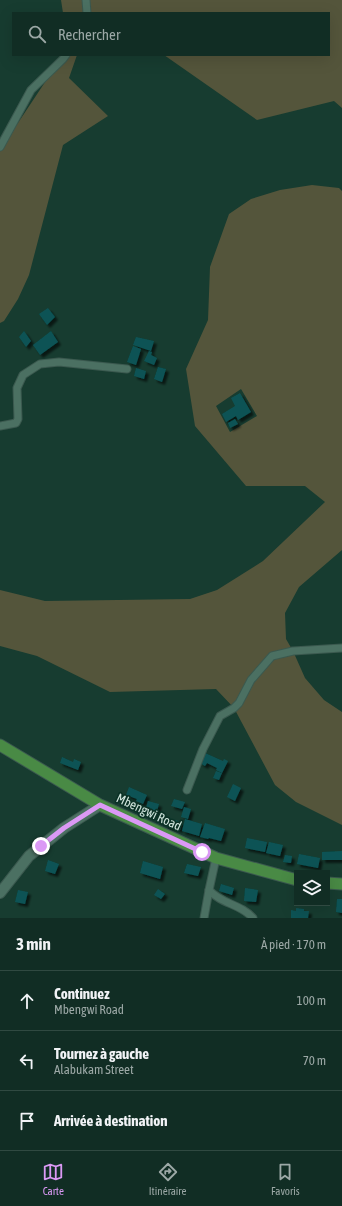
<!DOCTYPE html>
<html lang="fr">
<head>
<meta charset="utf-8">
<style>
  body { margin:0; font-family:"Asap Condensed",sans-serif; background:#1e3931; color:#f1f3f6 }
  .controls { position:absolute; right:12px; bottom:12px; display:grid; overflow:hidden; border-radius:0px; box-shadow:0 4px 16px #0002 }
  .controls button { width:36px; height:36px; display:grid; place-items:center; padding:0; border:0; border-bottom:1px solid #304941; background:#112d24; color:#f1f3f6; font:20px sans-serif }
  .stop { position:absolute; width:12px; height:12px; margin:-9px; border:3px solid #db99f5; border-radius:50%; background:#fff }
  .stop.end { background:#db99f5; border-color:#fff; box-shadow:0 1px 4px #0008 }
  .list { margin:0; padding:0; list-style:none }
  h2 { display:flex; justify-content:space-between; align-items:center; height:52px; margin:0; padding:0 16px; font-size:17px }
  h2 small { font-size:13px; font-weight:400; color:#9ca8a6 }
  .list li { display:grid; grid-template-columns:26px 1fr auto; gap:12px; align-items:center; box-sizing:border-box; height:60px; padding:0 16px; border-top:1px solid #304941 }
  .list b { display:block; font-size:15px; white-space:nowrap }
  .list p { margin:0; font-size:13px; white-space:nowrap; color:#9ca8a6 }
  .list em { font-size:13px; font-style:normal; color:#9ca8a6 }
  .icon { flex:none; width:22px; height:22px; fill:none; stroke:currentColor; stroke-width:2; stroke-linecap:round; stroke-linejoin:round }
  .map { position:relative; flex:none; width:342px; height:918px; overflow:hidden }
  .search { position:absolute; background:#112d24; box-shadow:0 4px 16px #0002; left:12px; right:12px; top:12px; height:44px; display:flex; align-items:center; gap:10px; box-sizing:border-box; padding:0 14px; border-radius:0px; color:#9ca8a6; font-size:15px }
  .sheet { height:232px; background:#112d24 }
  nav { display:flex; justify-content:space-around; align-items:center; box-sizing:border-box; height:56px; border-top:1px solid #304941; background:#112d24; font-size:11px; color:#9ca8a6 }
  nav a { display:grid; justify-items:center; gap:2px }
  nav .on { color:#db99f5 }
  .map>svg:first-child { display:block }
</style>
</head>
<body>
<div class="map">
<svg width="342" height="918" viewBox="0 0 342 918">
  <defs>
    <filter id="shadow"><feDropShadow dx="3" dy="3" stdDeviation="1" flood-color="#0009"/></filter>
  </defs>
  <rect width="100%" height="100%" fill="#173c30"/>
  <g fill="#54553b" fill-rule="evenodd">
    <polygon points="61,0 342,0 342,108 334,101 257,120 164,55 329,55 329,13 63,13"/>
    <polygon points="63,55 77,55 69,78 108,116 63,145 29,275 18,299 4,321 0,323 0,150"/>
    <path d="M312 185 339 188 342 191V550L299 587 285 613 286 639 293 651 305 678 324 700 342 712V825L296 802 275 785 234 708 216 689 110 692 37 656 0 646V590L45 601 190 599 217 590 263 561 325 502 305 486H246L195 426 186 369 208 320 210 267 229 214 251 199 280 190ZM241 389 257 416 230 432 216 406Z"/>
  </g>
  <g fill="#0b5355" filter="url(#shadow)">
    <polygon points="48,308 55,317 47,325 39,314"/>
    <polygon points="24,331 31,341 26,347 19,337"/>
    <polygon points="51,331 58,342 40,355 33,345"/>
    <polygon points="136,337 154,341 151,351 133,345"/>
    <polygon points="133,346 141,349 136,365 127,362"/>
    <polygon points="149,351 152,352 151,355 157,358 154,365 144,361"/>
    <polygon points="158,367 166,369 162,382 154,379"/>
    <polygon points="136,368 146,371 144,379 134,376"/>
    <polygon points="240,393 251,412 238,420 236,416 226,422 222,414 235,406 231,398"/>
    <polygon points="235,419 238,424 230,428 228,423"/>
    <polygon points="205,753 223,761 224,759 228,761 222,773 216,770 217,768 207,763 205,766 200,763"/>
    <polygon points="62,757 73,762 74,759 81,762 78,770 60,763"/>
    <polygon points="216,771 222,773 219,780 213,778"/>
    <polygon points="233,784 241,788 235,801 227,797"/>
    <polygon points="129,787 147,795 143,804 136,801 137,799 126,795"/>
    <polygon points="174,799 185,802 182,809 171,806"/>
    <polygon points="148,801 159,804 156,814 145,811"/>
    <polygon points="184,807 191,809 188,819 181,817"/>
    <polygon points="168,818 182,822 180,830 165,826"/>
    <polygon points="185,819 202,824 199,836 182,831"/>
    <polygon points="205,823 225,829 221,841 209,838 208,839 200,837"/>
    <polygon points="247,838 267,842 265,852 245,848"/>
    <polygon points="269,842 283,845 280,856 266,853"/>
    <polygon points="342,851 342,860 322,860 322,852"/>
    <polygon points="299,854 320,858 318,868 297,864"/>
    <polygon points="285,855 292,856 291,863 283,862"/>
    <polygon points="48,860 59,864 55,874 45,871"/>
    <polygon points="143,861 163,867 160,879 140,873"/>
    <polygon points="187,864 201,867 198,876 184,873"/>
    <polygon points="221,884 234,888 232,895 219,891"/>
    <polygon points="245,888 258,890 256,902 244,901"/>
    <polygon points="158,889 165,894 161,899 154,895"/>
    <polygon points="18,890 28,892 25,904 15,902"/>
    <polygon points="337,899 342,899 342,913 336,912"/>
    <polygon points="296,908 304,909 304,911 309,911 308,918 291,918 291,910 296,911"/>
  </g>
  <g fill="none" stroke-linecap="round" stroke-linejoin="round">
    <defs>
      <g id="street">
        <polyline points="86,0 87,13"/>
        <polyline points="0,147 31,90 63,59 66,55"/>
        <polyline points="0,426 16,423 18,419 17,388 23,375 40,364 59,362 127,369"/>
        <polyline points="187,790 203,749 220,716 234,708 239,703 251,680 272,656 293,651 342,648"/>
        <path d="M216 858 209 890C221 904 241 904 253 918"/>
        <polyline points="204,918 209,890"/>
      </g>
      <polyline id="secondary" points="0,893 29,856 64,828 100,805"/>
      <g id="primary">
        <polyline points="0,745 100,805 216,858 297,880"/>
        <polyline points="327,883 342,884"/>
      </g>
    </defs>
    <use href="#street" stroke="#3b594f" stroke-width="9"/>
    <use href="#secondary" stroke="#3b594f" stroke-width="12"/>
    <use href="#primary" stroke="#3b594f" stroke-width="13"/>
    <use href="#street" stroke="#4b7062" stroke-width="7"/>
    <use href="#secondary" stroke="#4b7062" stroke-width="10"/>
    <use href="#primary" stroke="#498a45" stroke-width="11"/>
  </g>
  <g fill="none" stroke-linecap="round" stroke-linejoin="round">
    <polyline stroke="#db99f5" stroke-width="5" points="41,846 64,828 100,805 202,852"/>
  </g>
  <g text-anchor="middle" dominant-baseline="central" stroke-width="3.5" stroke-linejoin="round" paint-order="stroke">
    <g font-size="13" fill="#d1e5dd" stroke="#0b3226">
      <text transform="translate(149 812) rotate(25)">Mbengwi Road</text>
    </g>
  </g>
</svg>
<div class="controls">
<button><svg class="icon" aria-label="layers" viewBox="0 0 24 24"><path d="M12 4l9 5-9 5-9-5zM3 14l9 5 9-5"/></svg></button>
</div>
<div class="stop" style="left:202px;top:852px"></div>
<div class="stop end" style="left:41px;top:846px"></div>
<div class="search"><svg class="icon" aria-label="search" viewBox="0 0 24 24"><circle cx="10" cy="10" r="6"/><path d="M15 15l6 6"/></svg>Rechercher</div>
</div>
<section class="sheet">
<h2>3 min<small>À pied · 170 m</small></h2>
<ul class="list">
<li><svg class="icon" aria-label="ahead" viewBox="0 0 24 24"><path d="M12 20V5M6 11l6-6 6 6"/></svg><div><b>Continuez</b><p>Mbengwi Road</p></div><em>100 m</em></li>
<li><svg class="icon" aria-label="left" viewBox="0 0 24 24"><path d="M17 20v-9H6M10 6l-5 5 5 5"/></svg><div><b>Tournez à gauche</b><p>Alabukam Street</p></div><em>70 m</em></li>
<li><svg class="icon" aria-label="arrive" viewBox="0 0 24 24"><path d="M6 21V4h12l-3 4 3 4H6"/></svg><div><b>Arrivée à destination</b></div></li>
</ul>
</section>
<nav>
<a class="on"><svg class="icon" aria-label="map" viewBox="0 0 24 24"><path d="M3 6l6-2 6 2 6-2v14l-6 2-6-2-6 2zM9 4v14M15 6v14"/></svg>Carte</a>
<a><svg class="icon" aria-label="directions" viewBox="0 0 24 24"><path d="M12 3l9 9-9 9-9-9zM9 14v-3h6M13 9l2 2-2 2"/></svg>Itinéraire</a>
<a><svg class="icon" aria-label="saved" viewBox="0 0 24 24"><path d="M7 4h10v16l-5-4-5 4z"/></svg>Favoris</a>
</nav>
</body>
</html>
